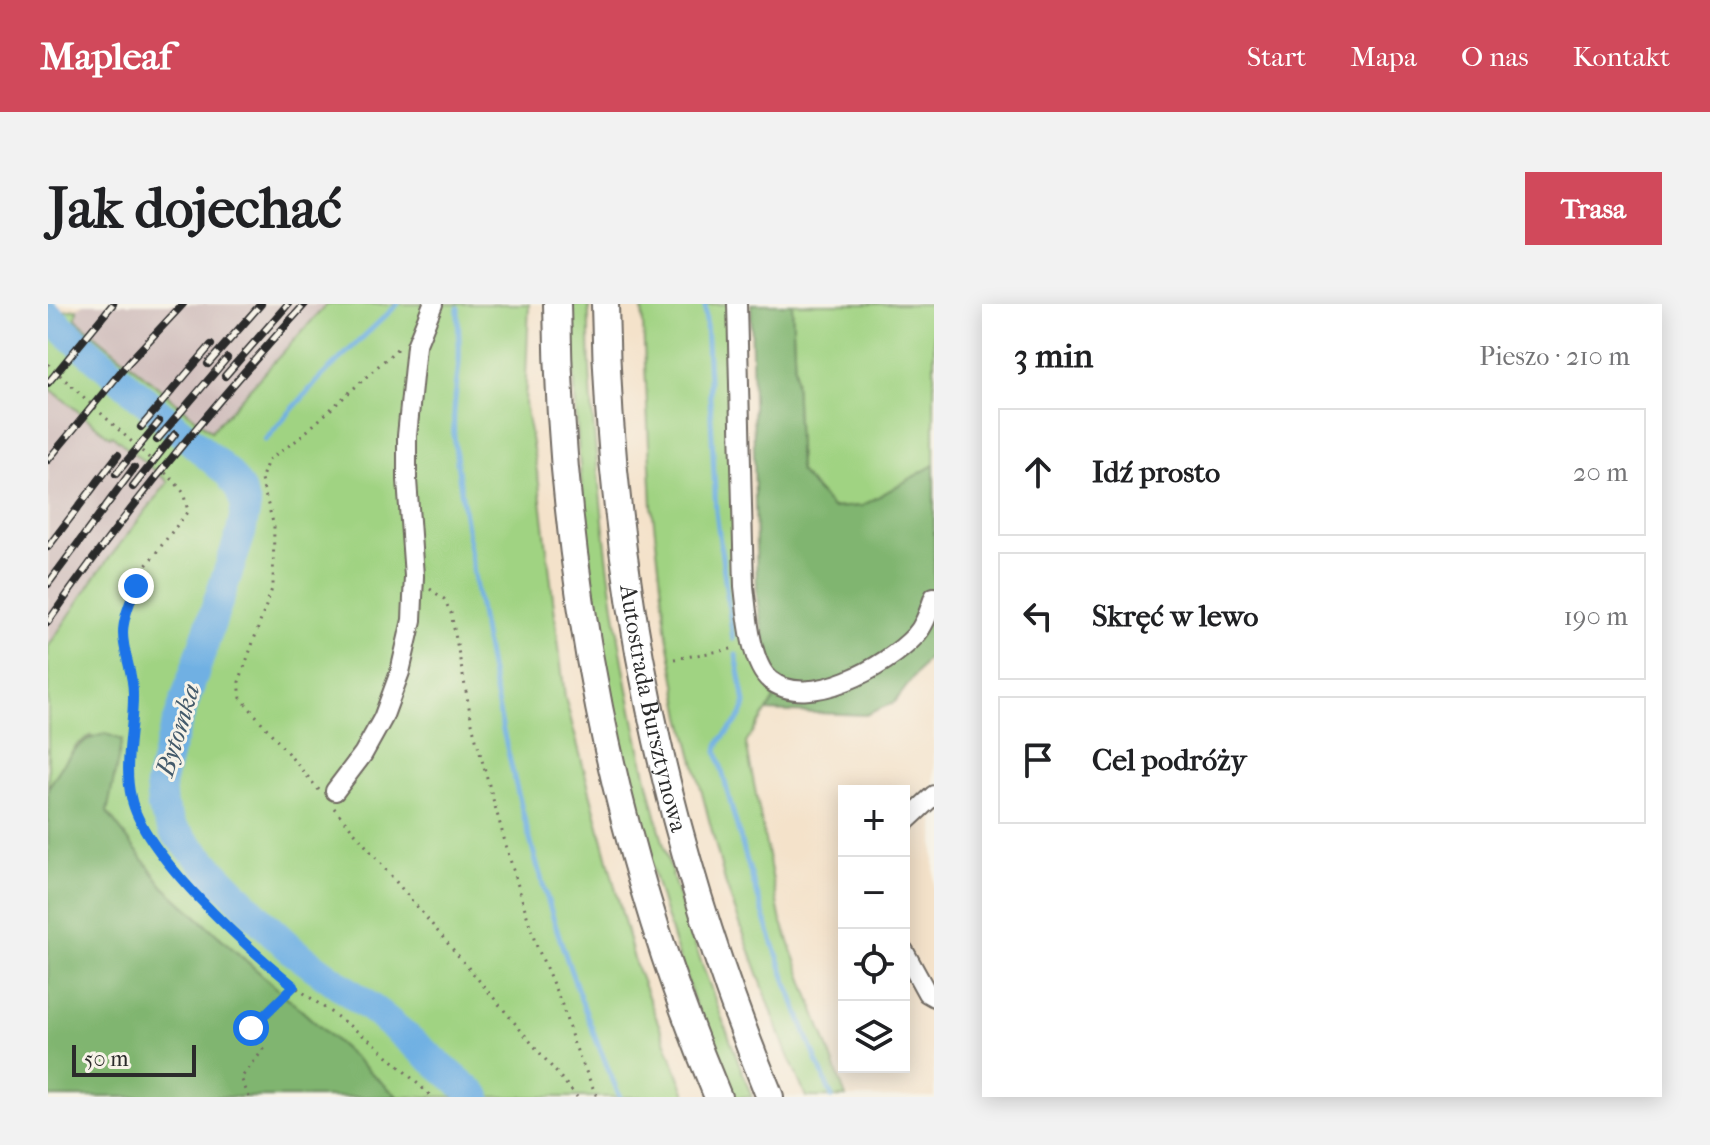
<!DOCTYPE html>
<html lang="pl">
<head>
<meta charset="utf-8">
<style>
  body { margin:0; font-family:"IM FELL French Canon",serif; background:#f2f2f2; color:#202124 }
  .controls { position:absolute; right:24px; bottom:24px; display:grid; overflow:hidden; border-radius:0px; box-shadow:0 4px 20px #0003 }
  .controls button { width:72px; height:72px; display:grid; place-items:center; padding:0; border:0; border-bottom:2px solid #e0e0e0; background:#fff; color:#202124; font:40px sans-serif }
  .scale { position:absolute; left:24px; bottom:20px; width:124px; box-sizing:border-box; padding-left:8px; border:4px solid #2b2b2b; border-top:0; font-size:22px; line-height:28px; white-space:nowrap; color:#2b2b2b; -webkit-text-stroke:6px #f7f3e8; paint-order:stroke }
  .stop { position:absolute; width:24px; height:24px; margin:-18px; border:6px solid #1a73e8; border-radius:50%; background:#fff }
  .stop.end { background:#1a73e8; border-color:#fff; box-shadow:0 2px 8px #0008 }
  .list { margin:0; padding:0; list-style:none }
  h2 { display:flex; justify-content:space-between; align-items:center; height:104px; margin:0; padding:0 32px; font-size:34px }
  h2 small { font-size:26px; font-weight:400; color:#757577 }
  .list li { display:grid; grid-template-columns:52px 1fr auto; gap:24px; align-items:center; box-sizing:border-box; height:128px; margin:0 16px 16px; padding:0 16px; border:2px solid #e0e0e0; border-radius:0px }
  .list b { display:block; font-size:30px; white-space:nowrap }
  .list em { font-size:26px; font-style:normal; color:#757577 }
  .icon { flex:none; width:44px; height:44px; fill:none; stroke:currentColor; stroke-width:2; stroke-linecap:round; stroke-linejoin:round }
  .map { position:relative; flex:none; width:886px; height:793px; overflow:hidden; border-radius:0px }
  header { display:flex; align-items:center; gap:48px; box-sizing:border-box; height:112px; padding:0 40px; background:#d1495b; color:#fff }
  header strong { font-size:38px }
  nav { display:flex; gap:44px; margin-inline-start:auto; font-size:28px }
  .intro { display:flex; align-items:center; justify-content:space-between; box-sizing:border-box; height:192px; padding:0 48px }
  h1 { margin:0; font-size:56px }
  .button { padding:20px 36px; border-radius:0px; background:#d1495b; color:#fff; font-size:28px; font-weight:700 }
  main { display:flex; gap:48px; padding:0 48px }
  aside { flex:1; background:#fff; border-radius:0px; box-shadow:0 4px 20px #0003 }
  .map>svg:first-child { display:block }
</style>
</head>
<body>
<header>
<strong>Mapleaf</strong>
<nav><a>Start</a><a>Mapa</a><a>O nas</a><a>Kontakt</a></nav>
</header>
<div class="intro"><h1>Jak dojechać</h1><a class="button">Trasa</a></div>
<main>
<div class="map">
<svg width="886" height="793" viewBox="0 0 886 793">
  <rect width="100%" height="100%" fill="#f7f3e8"/>
  <filter id="ink" filterUnits="userSpaceOnUse"><feTurbulence type="fractalNoise" baseFrequency=".0125" numOctaves="2"/><feDisplacementMap in="SourceGraphic" scale="16" xChannelSelector="R" yChannelSelector="G"/><feConvolveMatrix kernelMatrix="1 2 1 2 8 2 1 2 1" color-interpolation-filters="sRGB"/></filter>
  <filter id="wash" filterUnits="userSpaceOnUse"><feTurbulence type="fractalNoise" baseFrequency=".006" numOctaves="4" result="noise"/><feDisplacementMap in="SourceGraphic" scale="32" xChannelSelector="R" yChannelSelector="G"/><feGaussianBlur stdDeviation="1.8" result="paint"/><feColorMatrix in="noise" values="0 0 0 0 0 0 0 0 0 0 0 0 0 0 0 0 0 1.4 0 .05"/><feComposite in="paint" operator="in"/></filter>
  <g filter="url(#wash)">
    <rect width="100%" height="100%" fill="#f4e2ca"/>
    <g fill="#d1bfbd">
      <polygon points="35,0 279,0 163,127 28,15 29,5"/>
      <polygon points="0,83 61,133 64,131 120,178 50,270 0,343"/>
    </g>
    <g fill="#a0d382" stroke="#667f56" stroke-width="2">
      <polygon points="0,0 15,7 29,5 28,15 163,127 279,0 481,0 477,100 491,179 517,393 587,659 639,793 350,793 116,583 59,508 43,432 29,441 0,483 0,343 49,270 120,178 64,131 62,133 0,83"/>
      <path d="M524 0H541C540 63 545 126 552 188 565 323 590 457 629 587 651 657 678 725 704 793H685C672 763 659 733 648 703 568 477 527 239 524 0Z"/>
      <polygon points="594,0 688,0 696,282 726,396 698,439 732,613 798,793 758,793 738,747 678,581 634,412 619,331 604,202"/>
      <polygon points="744,0 886,0 886,161 814,202 784,204 751,167"/>
    </g>
    <g fill="#80b570" stroke="#56704e" stroke-width="2">
      <polygon points="703,0 744,0 751,167 784,204 814,202 886,161 886,346 847,398 818,411 719,407 726,396 709,294"/>
      <path d="M58 430 74 436 59 508 116 583 350 793H0V484C16 459 27 435 58 430Z"/>
    </g>
    <g fill="none" stroke-linecap="round" stroke-linejoin="round">
      <g stroke="#70b0e3" stroke-width="5">
        <polyline points="657,0 668,208 685,335"/>
        <path d="M410 4C410 22 412 40 411 58 409 82 404 107 406 131 409 169 417 207 422 245 449 431 497 620 572 793"/>
        <polyline points="217,136 272,74 350,0"/>
        <path d="M688 351 697 399C693 423 670 430 669 447 698 565 736 681 784 793"/>
      </g>
      <polyline stroke="#70b0e3" stroke-width="30" points="0,12 180,169 191,184 198,202 193,229 120,447 112,481 114,503 125,526 215,619 245,647 331,710 429,793"/>
    </g>
  </g>
  <g filter="url(#ink)">
    <g fill="none" stroke-linecap="round" stroke-linejoin="round">
      <defs>
        <g id="minor">
          <path d="M689 0 696 282C699 307 702 359 722 376 760 407 839 362 867 332 877 321 881 307 886 293"/>
          <polyline points="287,487 315,450 335,414 352,368 364,316 366,272 359,176 359,132 368,42 385,0"/>
          <polyline points="856,519 886,491"/>
          <polyline points="856,647 879,689 886,693"/>
        </g>
        <g id="highway">
          <path d="M509 0C512 271 565 543 670 793"/>
          <path id="s1" d="M557 0C561 273 618 541 722 793"/>
        </g>
      </defs>
      <use href="#minor" stroke="#716b63" stroke-width="22"/>
      <use href="#highway" stroke="#716b63" stroke-width="30"/>
      <g stroke="#716b63" stroke-width="3" stroke-dasharray="2 6" stroke-linecap="butt">
        <polyline points="0,60 126,177 135,188 140,207 97,263 77,313 75,331 85,374 80,474 83,496 90,513 122,559 187,630 246,682 327,740 384,793"/>
        <polyline points="382,285 396,295 403,309 425,424 461,552 487,638 514,701 526,740 549,793"/>
        <polyline points="626,355 689,344"/>
        <polyline points="271,486 193,394 191,378 225,282 226,222 213,176 220,156 249,136 350,44"/>
        <polyline points="286,504 529,793"/>
        <polyline points="201,793 193,774 215,746 203,724 246,682"/>
      </g>
      <use href="#minor" stroke="#fff" stroke-width="18"/>
      <use href="#highway" stroke="#fff" stroke-width="26"/>
      <defs>
        <g id="rail">
          <polyline points="160,60 213,0"/>
          <polyline points="177,72 240,0"/>
          <polyline points="0,79 65,0"/>
          <polyline points="93,123 163,41"/>
          <polyline points="109,136 179,54"/>
          <polyline points="0,156 81,58 135,0"/>
          <polyline points="68,170 111,118"/>
          <polyline points="85,183 127,130"/>
          <polyline points="0,243 70,151"/>
          <polyline points="0,280 86,164"/>
          <path d="M0 318C78 205 165 101 257 0"/>
        </g>
      </defs>
      <use href="#rail" stroke="#2b2b2b" stroke-width="8"/>
      <use href="#rail" stroke="#f7f3e8" stroke-width="5" stroke-dasharray="15" stroke-linecap="butt"/>
    </g>
  </g>
  <g fill="none" stroke-linecap="round" stroke-linejoin="round" filter="url(#ink)">
    <path stroke="#1a73e8" stroke-width="10" d="M88 282C83 297 75 313 75 329 75 349 85 368 85 389 86 423 75 460 83 493 95 551 200 644 246 682L203 724"/>
  </g>
  <g text-anchor="middle" dominant-baseline="central" stroke-width="6" stroke-linejoin="round" paint-order="stroke">
    <g font-size="24" fill="#2b2b2b" stroke="#f7f3e8">
      <text stroke="none"><textPath href="#s1" startOffset="408">Autostrada Bursztynowa</textPath></text>
    </g>
    <g font-size="26" font-style="italic" fill="#435a6b" stroke="#f7f3e8">
      <text transform="translate(130 426) rotate(-73)">Bytomka</text>
    </g>
  </g>
</svg>
<div class="controls">
<button>+</button>
<button>−</button>
<button><svg class="icon" aria-label="locate" viewBox="0 0 24 24"><circle cx="12" cy="12" r="6"/><path d="M12 2v4M12 18v4M2 12h4M18 12h4"/></svg></button>
<button><svg class="icon" aria-label="layers" viewBox="0 0 24 24"><path d="M12 4l9 5-9 5-9-5zM3 14l9 5 9-5"/></svg></button>
</div>
<div class="scale">50 m</div>
<div class="stop" style="left:203px;top:724px"></div>
<div class="stop end" style="left:88px;top:282px"></div>
</div>
<aside>
<h2>3 min<small>Pieszo · 210 m</small></h2>
<ul class="list">
<li><svg class="icon" aria-label="ahead" viewBox="0 0 24 24"><path d="M12 20V5M6 11l6-6 6 6"/></svg><div><b>Idź prosto</b></div><em>20 m</em></li>
<li><svg class="icon" aria-label="left" viewBox="0 0 24 24"><path d="M17 20v-9H6M10 6l-5 5 5 5"/></svg><div><b>Skręć w lewo</b></div><em>190 m</em></li>
<li><svg class="icon" aria-label="arrive" viewBox="0 0 24 24"><path d="M6 21V4h12l-3 4 3 4H6"/></svg><div><b>Cel podróży</b></div></li>
</ul>
</aside>
</main>
</body>
</html>
